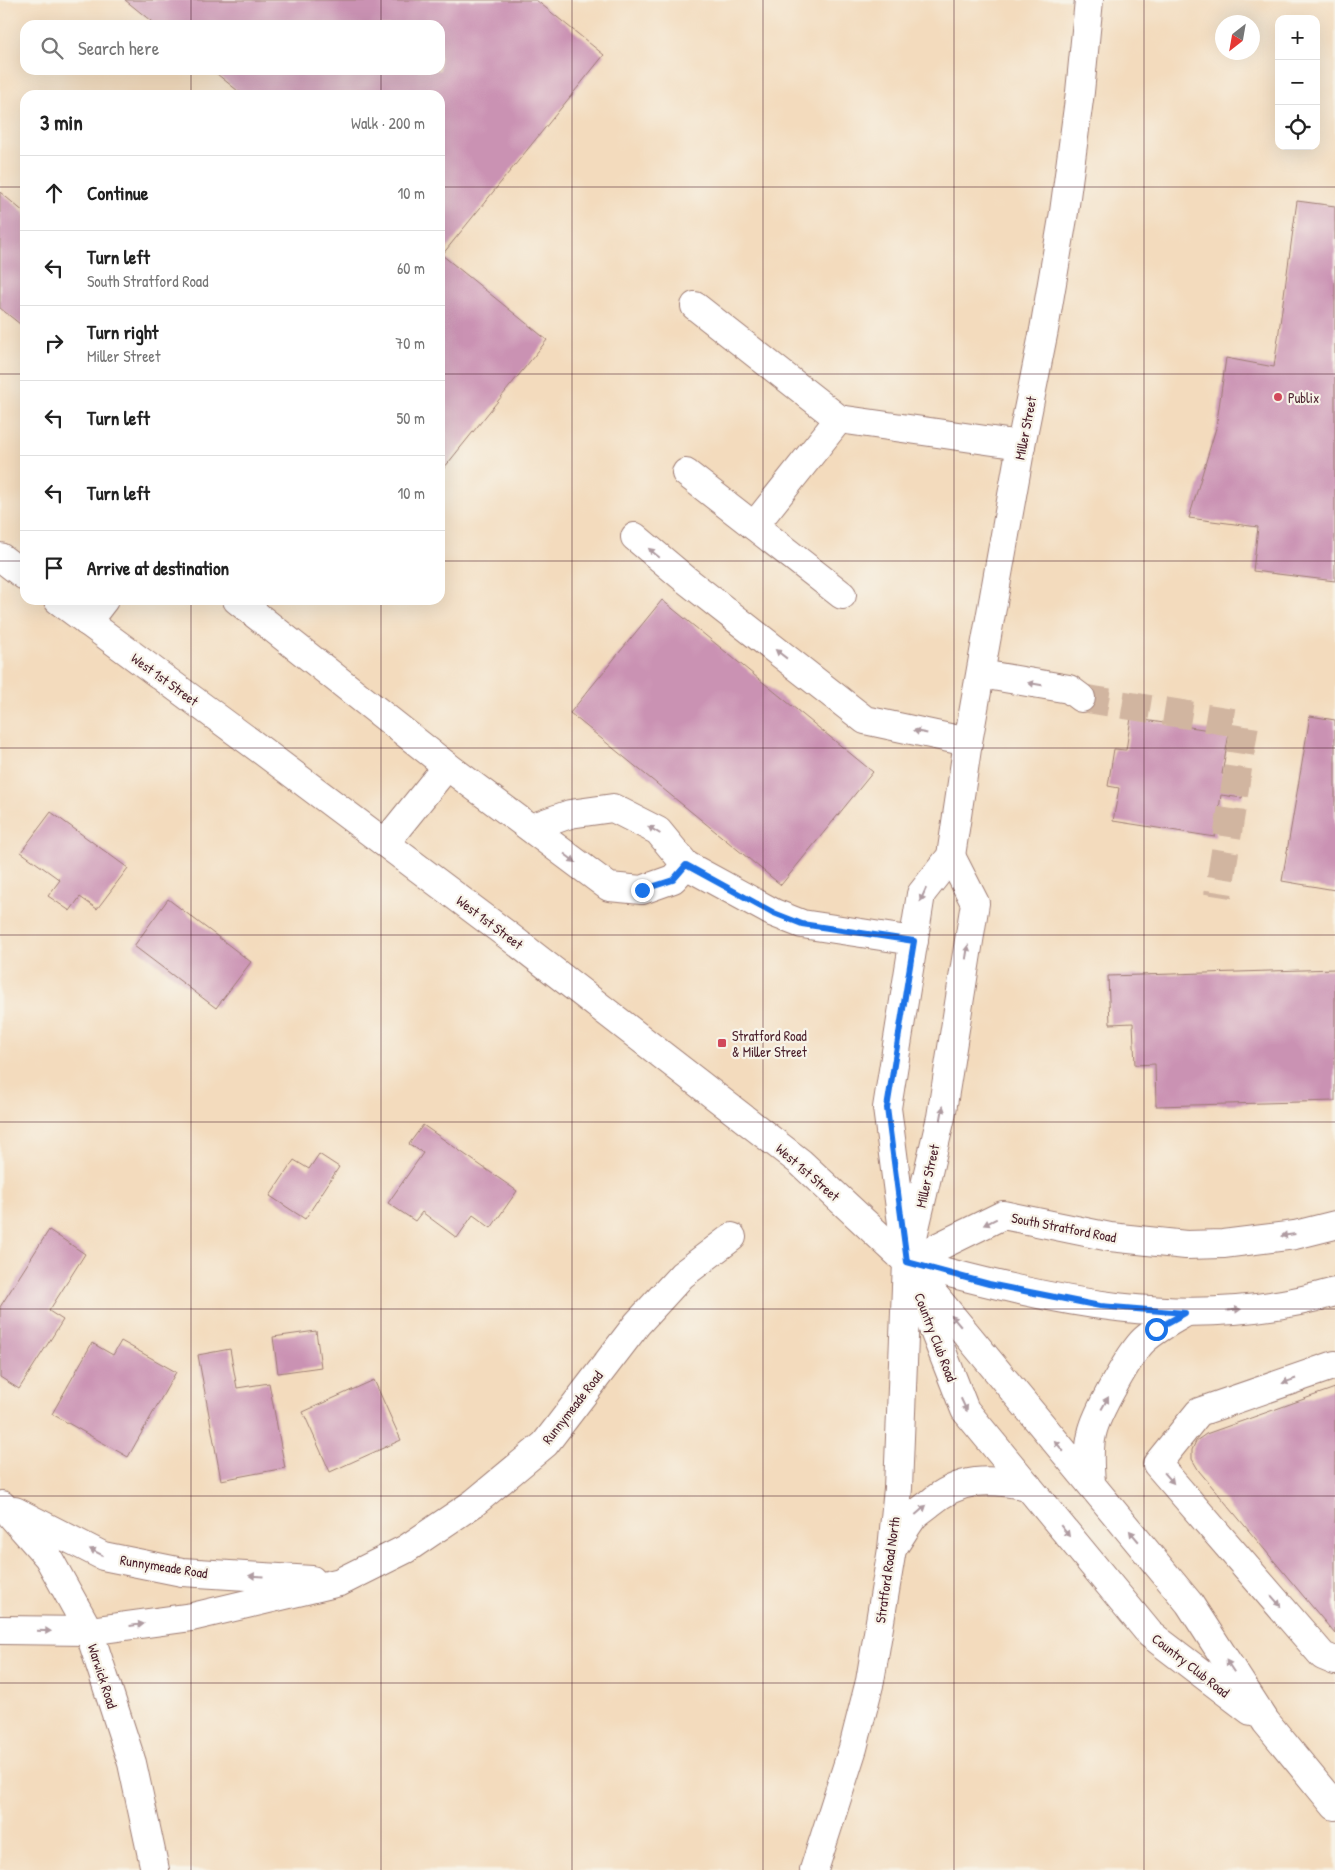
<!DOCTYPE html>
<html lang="en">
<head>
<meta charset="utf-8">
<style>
  body { margin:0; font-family:"Patrick Hand",sans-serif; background:#f2f2f2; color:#222 }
  .controls { position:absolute; right:15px; top:15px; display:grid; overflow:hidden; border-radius:10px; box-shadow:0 5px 20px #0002 }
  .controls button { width:45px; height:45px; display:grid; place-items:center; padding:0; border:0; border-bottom:1px solid #e0e0e0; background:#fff; color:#222; font:25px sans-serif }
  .compass { position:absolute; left:1215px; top:15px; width:45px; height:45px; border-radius:50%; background:#fff; box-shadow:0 5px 20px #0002; rotate:211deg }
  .stop { position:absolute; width:15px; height:15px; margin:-11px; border:4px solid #1a73e8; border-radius:50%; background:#fff }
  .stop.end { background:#1a73e8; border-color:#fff; box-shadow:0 1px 5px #0008 }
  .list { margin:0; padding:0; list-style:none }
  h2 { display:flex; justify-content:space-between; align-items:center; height:65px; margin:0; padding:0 20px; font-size:21px }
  h2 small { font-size:16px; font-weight:400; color:#767676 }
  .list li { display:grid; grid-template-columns:32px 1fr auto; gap:15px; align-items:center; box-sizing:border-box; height:75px; padding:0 20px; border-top:1px solid #e0e0e0 }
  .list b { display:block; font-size:19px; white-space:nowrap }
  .list p { margin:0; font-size:16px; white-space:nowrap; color:#767676 }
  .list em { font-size:16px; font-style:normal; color:#767676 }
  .icon { flex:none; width:28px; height:28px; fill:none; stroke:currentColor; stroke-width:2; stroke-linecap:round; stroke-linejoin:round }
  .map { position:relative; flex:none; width:1335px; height:1870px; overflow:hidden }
  .search { position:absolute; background:#fff; box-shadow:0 5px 20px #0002; left:20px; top:20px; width:425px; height:55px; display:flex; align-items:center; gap:12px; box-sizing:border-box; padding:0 18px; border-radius:15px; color:#767676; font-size:19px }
  .panel { position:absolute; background:#fff; box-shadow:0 5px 20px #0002; left:20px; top:90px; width:425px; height:515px; border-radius:15px }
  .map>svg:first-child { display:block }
</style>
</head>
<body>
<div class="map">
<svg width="1335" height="1870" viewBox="0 0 1335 1870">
  <rect width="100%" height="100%" fill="#f7f3e8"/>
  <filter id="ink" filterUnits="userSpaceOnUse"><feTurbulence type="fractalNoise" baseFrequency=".02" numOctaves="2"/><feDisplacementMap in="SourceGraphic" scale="10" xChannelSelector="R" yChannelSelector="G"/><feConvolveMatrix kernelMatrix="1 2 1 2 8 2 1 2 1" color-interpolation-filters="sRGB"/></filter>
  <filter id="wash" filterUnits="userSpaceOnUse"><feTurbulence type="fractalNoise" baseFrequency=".0096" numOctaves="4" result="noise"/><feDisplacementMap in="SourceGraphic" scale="20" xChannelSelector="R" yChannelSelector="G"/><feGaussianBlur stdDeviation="1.12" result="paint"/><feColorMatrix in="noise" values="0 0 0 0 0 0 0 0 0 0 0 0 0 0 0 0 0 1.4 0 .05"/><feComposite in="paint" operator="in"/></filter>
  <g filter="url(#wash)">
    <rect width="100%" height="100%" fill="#f3dbbd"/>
    <g id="blocks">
      <g fill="#ca92b3">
        <polygon points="125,0 536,0 604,55 442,255 440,254 440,95 243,95 212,70 440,70 440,25 156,25"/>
        <polygon points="0,192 25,213 25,328 0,308"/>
        <polygon points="1297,201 1335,206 1335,581 1253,571 1258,527 1189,518 1216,428 1226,358 1274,367"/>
        <polygon points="442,255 547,340 440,473 440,258"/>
        <polygon points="662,600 873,772 781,885 570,713"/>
        <polygon points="1310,716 1335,720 1335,890 1282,881"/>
        <polygon points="1131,718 1229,733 1222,774 1245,777 1242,798 1221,795 1215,837 1113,821 1119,788 1108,786 1114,749 1126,750"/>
        <polygon points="51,812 128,868 97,909 80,897 70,911 48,896 60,880 21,852"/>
        <polygon points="168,899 251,962 216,1008 134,946"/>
        <polygon points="1335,969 1335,1101 1156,1106 1155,1064 1135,1065 1133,1023 1110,1024 1108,976"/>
        <polygon points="423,1125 517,1191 491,1228 473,1215 457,1238 422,1212 415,1221 388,1203 423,1153 409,1144"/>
        <polygon points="319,1154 339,1167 305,1219 270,1196 294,1160 309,1169"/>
        <polygon points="49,1230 85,1254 49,1311 63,1320 19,1389 0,1377 0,1307"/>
        <polygon points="316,1331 321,1367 278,1373 273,1337"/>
        <polygon points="121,1341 176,1372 128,1457 52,1414 92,1343 113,1355"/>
        <polygon points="230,1349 237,1388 269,1383 285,1468 221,1480 198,1355"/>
        <polygon points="374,1380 401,1440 330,1472 303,1412"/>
        <polygon points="1335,1388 1335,1634 1199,1471 1192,1459 1192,1450 1196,1441 1206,1434"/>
      </g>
    </g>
  </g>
  <g filter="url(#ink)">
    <use href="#blocks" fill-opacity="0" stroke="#9e7d74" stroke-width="1"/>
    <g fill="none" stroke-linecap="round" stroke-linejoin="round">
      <polyline stroke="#d1b5a0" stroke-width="28" stroke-dasharray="28 14" stroke-linecap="butt" points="1081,698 1245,724 1218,896"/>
      <defs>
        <g id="minor">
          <polyline points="695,306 839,419 1021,445"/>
          <polyline points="839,419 754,526 842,595"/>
          <polyline points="686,473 754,526"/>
          <polyline points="635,537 685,579 865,720 968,742"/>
          <polyline points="237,600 447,766 609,887 642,890 673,879 686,865"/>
          <polyline points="87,622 104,600"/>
          <polyline points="981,674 1069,689 1081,698"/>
          <polyline points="531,828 570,814 613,808 658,831 686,865 774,913 802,924 914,941"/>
          <polyline points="385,843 447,766"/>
          <polyline points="1335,1365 1199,1412 1157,1464 1323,1656 1335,1661"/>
          <polyline points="2,1505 48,1557 89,1631 132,1763 155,1870"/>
          <polyline points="15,1511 103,1556 182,1572 312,1580"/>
          <polyline points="0,1630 89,1631 192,1617 340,1582 406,1549 474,1503 545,1444 637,1324 682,1275 732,1237"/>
        </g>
        <g id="major">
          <polyline points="0,557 25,576"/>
          <polyline points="58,600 265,753 506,934 800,1162 907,1262 1189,1603 1266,1722 1335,1806"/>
          <polyline points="911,1245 941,1117 975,903 951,856"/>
          <polyline points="907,1262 1003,1215 1110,1237 1186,1245 1223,1244 1295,1235 1335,1225"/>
          <path d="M907 1262C1052 1300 1187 1335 1335 1292"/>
          <polyline points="916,1285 965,1410 1150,1634 1251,1711"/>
          <path d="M1091 1484C1090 1467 1088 1451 1092 1434 1095 1416 1130 1353 1144 1340 1156 1329 1171 1321 1185 1313"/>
          <path d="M894 1546C901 1536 907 1525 914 1516 918 1512 924 1508 929 1504 960 1477 990 1478 1028 1486"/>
          <polyline points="814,1870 853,1748 870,1681 892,1549 898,1488 907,1262 887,1108 921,894 951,856 968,742 1021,445 1044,330 1064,212 1080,92 1089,0"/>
        </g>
      </defs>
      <use href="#minor" stroke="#9e7d74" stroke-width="30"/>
      <use href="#major" stroke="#9e7d74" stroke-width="30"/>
      <use href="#minor" stroke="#fff" stroke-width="28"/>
      <use href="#major" stroke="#fff" stroke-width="28"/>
    </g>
    <defs><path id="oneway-solid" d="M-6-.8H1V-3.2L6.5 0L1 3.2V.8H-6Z" transform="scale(1.25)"/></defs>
    <g fill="#ae9aa0">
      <use href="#oneway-solid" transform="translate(654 553) rotate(-140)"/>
      <use href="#oneway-solid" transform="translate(781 654) rotate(-142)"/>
      <use href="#oneway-solid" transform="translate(1035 684) rotate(-170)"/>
      <use href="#oneway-solid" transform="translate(920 732) rotate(-168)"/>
      <use href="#oneway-solid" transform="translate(654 830) rotate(-148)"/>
      <use href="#oneway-solid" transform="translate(570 858) rotate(37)"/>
      <use href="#oneway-solid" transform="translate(923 895) rotate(114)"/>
      <use href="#oneway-solid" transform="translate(967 952) rotate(-81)"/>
      <use href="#oneway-solid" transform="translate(942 1113) rotate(-80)"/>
      <use href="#oneway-solid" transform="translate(990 1222) rotate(154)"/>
      <use href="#oneway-solid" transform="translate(1288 1235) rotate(172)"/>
      <use href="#oneway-solid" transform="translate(1234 1310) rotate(-6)"/>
      <use href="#oneway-solid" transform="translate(956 1321) rotate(-130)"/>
      <use href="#oneway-solid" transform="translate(1289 1381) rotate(161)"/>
      <use href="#oneway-solid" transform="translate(1105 1403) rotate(-61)"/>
      <use href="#oneway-solid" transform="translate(964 1405) rotate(65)"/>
      <use href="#oneway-solid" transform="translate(1059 1446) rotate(-130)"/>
      <use href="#oneway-solid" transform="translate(1169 1478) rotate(49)"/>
      <use href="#oneway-solid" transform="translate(921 1510) rotate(-41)"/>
      <use href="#oneway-solid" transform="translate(1065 1531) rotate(51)"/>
      <use href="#oneway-solid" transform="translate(1134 1536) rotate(-130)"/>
      <use href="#oneway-solid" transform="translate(96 1552) rotate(-154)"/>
      <use href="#oneway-solid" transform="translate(256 1576) rotate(-176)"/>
      <use href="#oneway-solid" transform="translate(1276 1601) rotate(49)"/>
      <use href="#oneway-solid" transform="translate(137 1625) rotate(-8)"/>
      <use href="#oneway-solid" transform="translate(44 1631) rotate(1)"/>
      <use href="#oneway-solid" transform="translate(1230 1666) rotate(-123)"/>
    </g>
  </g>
  <g fill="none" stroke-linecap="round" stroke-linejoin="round" filter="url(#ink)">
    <polyline stroke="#1a73e8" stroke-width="6" points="642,890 673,880 686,865 774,913 802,924 914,941 887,1108 907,1262 989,1284 1100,1306 1185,1313 1156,1329"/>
  </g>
  <path fill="none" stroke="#4a1f2b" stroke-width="1" stroke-opacity="0.55" d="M191 0V25M381 0V25M572 0V1870M763 0V1870M954 0V1870M1144 0V1870M191 70V95M381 70V95M0 187H25M440 187H1335M0 374H25M440 374H1335M0 561H25M440 561H1335M191 600V1870M381 600V1870M0 748H1335M0 935H1335M0 1122H1335M0 1309H1335M0 1496H1335M0 1683H1335"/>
  <g fill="#d1495b" stroke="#f7f3e8" stroke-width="2">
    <circle cx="1278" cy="397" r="5"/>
    <rect x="717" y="1038" width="10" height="10" rx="2.5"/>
  </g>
  <g text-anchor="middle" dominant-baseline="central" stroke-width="4.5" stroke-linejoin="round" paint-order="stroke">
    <g font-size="14" fill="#4a1f2b" stroke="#f7f3e8" text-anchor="start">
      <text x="1288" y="397">Publix</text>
      <text x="732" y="1035">Stratford Road<tspan x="732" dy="16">&amp; Miller Street</tspan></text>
    </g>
    <g font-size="14" fill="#4a1f2b" stroke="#f7f3e8">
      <text transform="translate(1025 428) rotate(-79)">Miller Street</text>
      <text transform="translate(165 679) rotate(36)">West 1st Street</text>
      <text transform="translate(490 922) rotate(37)">West 1st Street</text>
      <text transform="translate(808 1172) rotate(41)">West 1st Street</text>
      <text transform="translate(927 1176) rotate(-77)">Miller Street</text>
      <text transform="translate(1064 1227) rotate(11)">South Stratford Road</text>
      <text transform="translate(936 1337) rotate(69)">Country Club Road</text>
      <text transform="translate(572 1407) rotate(-52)">Runnymeade Road</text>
      <text transform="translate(164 1566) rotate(9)">Runnymeade Road</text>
      <text transform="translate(887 1570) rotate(-82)">Stratford Road North</text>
      <text transform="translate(1191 1665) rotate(38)">Country Club Road</text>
      <text transform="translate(103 1676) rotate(72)">Warwick Road</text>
    </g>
  </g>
</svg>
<div class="controls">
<button>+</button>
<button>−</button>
<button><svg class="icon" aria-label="locate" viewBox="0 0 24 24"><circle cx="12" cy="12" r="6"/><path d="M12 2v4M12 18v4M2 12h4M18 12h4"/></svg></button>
</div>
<svg class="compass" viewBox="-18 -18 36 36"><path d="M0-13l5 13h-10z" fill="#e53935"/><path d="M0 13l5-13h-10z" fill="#767676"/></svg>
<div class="stop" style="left:1156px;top:1329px"></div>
<div class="stop end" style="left:642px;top:890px"></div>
<div class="search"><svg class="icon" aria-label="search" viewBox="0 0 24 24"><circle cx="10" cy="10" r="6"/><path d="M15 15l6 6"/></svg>Search here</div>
<section class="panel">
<h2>3 min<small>Walk · 200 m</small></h2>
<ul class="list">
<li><svg class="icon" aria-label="ahead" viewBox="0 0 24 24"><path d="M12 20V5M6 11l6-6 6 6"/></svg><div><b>Continue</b></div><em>10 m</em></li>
<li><svg class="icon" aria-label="left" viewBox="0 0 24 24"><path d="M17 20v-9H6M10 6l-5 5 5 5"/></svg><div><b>Turn left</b><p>South Stratford Road</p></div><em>60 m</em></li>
<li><svg class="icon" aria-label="right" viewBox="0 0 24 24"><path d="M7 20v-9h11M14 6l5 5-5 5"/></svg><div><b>Turn right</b><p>Miller Street</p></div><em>70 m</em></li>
<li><svg class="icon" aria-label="left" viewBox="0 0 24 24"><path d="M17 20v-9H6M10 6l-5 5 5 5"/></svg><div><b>Turn left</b></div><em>50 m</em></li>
<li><svg class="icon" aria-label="left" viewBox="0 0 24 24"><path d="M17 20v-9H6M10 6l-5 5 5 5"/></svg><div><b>Turn left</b></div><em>10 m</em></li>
<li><svg class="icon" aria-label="arrive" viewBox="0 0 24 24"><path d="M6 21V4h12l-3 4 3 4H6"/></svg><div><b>Arrive at destination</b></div></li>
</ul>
</section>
</div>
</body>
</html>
